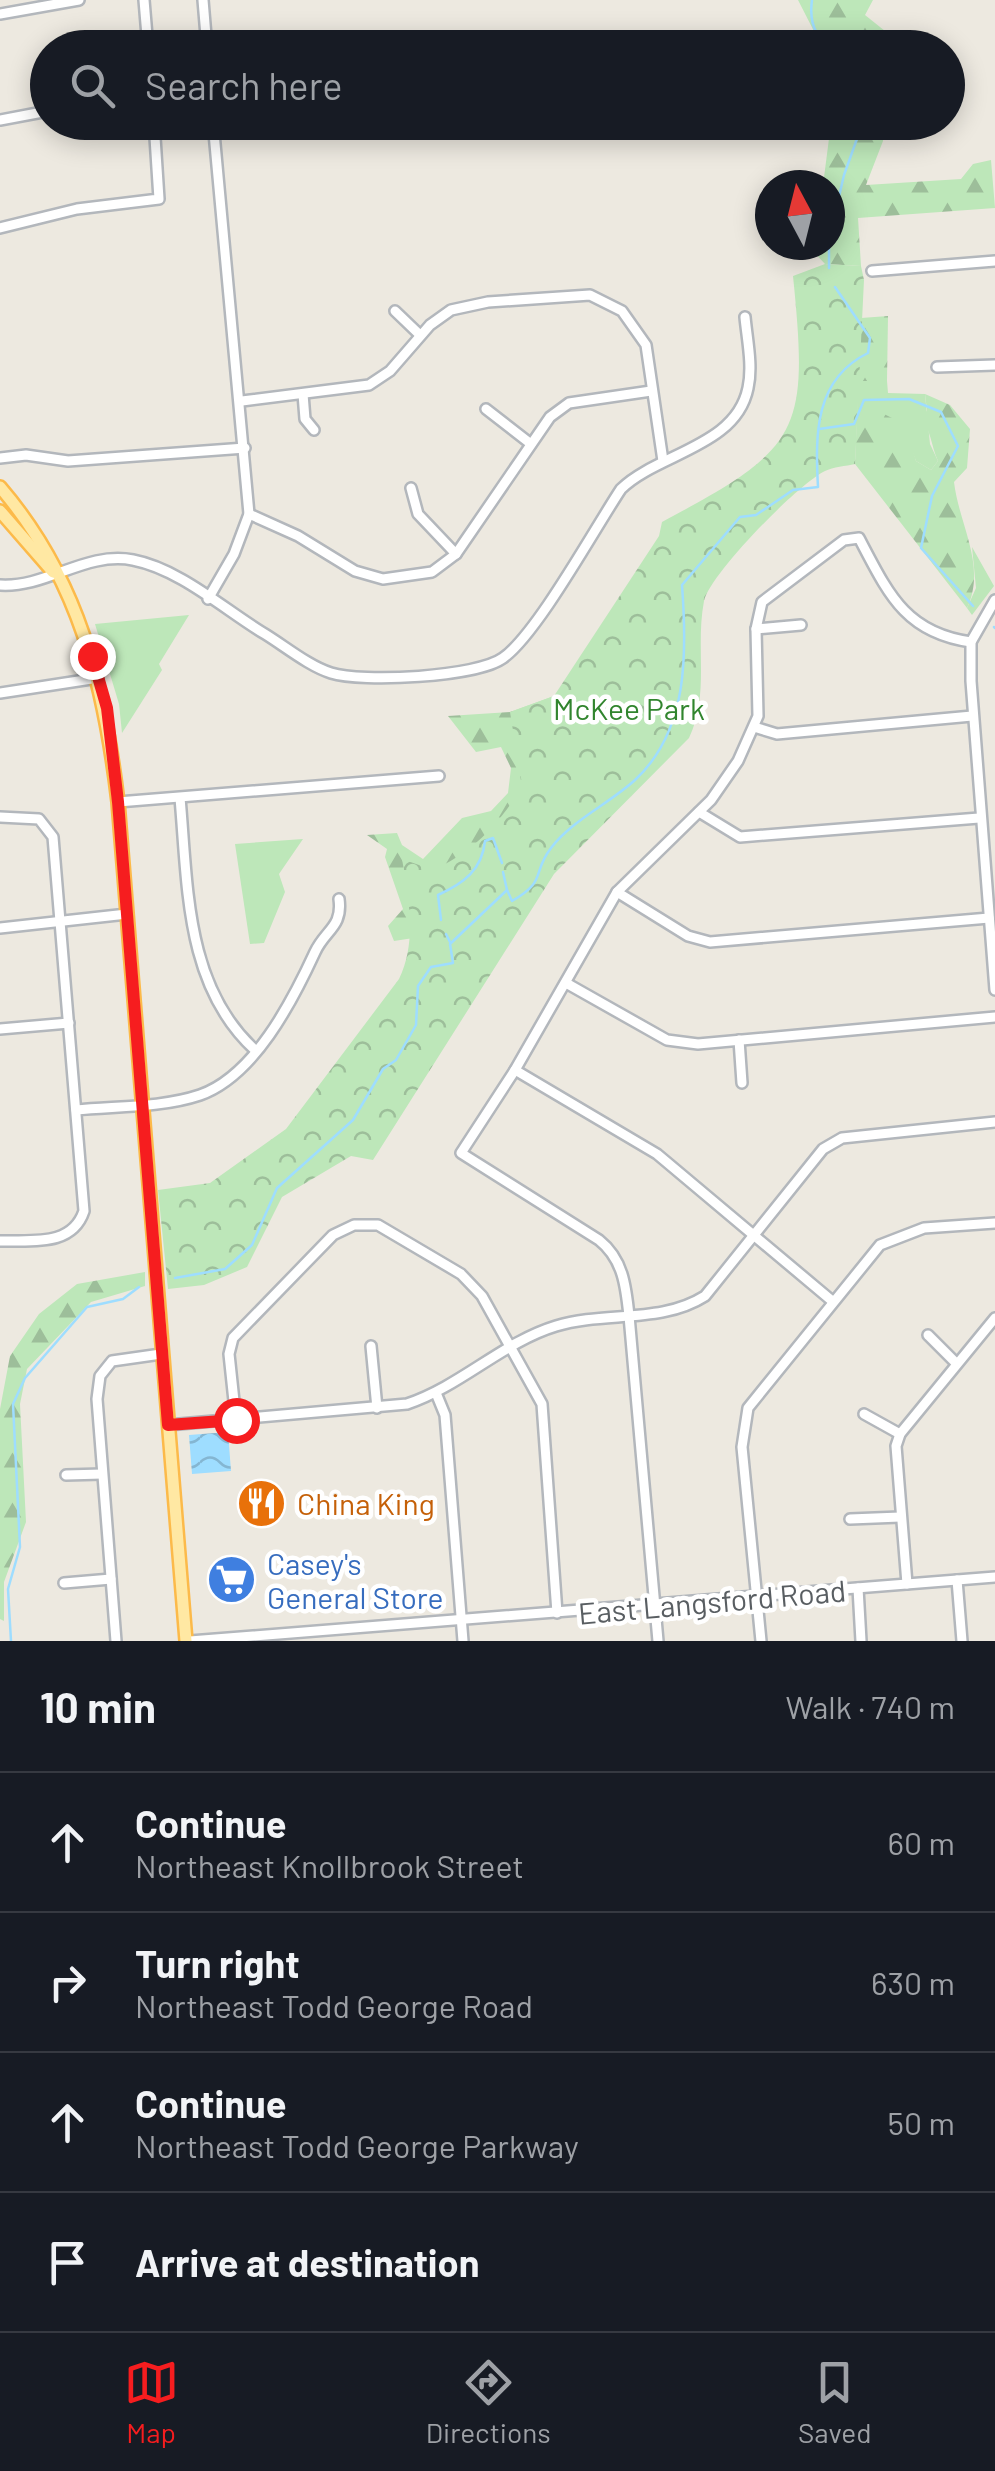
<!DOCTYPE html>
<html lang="en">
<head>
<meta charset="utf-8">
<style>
  body { margin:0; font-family:Barlow,sans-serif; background:#242831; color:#f1f3f6 }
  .compass { position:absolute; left:755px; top:170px; width:90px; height:90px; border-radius:50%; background:#171b24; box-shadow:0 5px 25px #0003; rotate:353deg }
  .stop { position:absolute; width:30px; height:30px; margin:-22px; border:8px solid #f61d1f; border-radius:50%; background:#fff }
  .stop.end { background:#f61d1f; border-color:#fff; box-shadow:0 2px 10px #0008 }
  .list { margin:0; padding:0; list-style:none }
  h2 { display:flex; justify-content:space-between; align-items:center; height:130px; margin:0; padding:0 40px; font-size:42px }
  h2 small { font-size:32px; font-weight:400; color:#9ea1a6 }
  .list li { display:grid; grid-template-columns:65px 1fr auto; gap:30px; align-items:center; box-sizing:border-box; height:140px; padding:0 40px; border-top:2px solid #363941 }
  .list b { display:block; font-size:38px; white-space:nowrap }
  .list p { margin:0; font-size:32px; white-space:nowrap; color:#9ea1a6 }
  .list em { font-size:32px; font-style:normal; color:#9ea1a6 }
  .icon { flex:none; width:55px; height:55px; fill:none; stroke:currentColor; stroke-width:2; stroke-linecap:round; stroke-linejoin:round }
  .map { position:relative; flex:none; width:995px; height:1641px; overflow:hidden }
  .search { position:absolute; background:#171b24; box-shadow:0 5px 25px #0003; left:30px; right:30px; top:30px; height:110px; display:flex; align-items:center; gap:25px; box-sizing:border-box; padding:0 35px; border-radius:55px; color:#9ea1a6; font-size:38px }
  .sheet { height:690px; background:#171b24 }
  nav { display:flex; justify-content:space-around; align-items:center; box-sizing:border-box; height:140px; border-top:2px solid #363941; background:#171b24; font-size:28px; color:#9ea1a6 }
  nav a { display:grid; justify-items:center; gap:5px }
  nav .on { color:#f61d1f }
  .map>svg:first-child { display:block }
</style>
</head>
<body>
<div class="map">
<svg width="995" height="1641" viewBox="0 0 995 1641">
  <defs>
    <pattern id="forest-firs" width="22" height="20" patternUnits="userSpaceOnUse" patternTransform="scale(2.5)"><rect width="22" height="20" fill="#bde7b9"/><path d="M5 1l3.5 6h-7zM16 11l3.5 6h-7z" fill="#9dbe9a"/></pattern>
    <pattern id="park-crowns" width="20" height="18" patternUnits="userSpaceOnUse" patternTransform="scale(2.5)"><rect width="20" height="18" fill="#bde7b9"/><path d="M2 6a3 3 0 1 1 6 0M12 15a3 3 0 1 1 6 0" fill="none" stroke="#9dbe9a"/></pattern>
    <pattern id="water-waves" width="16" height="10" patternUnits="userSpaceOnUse" patternTransform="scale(2.5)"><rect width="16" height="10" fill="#9eddff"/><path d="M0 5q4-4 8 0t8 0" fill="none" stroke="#84b6d2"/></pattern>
  </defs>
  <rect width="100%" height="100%" fill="#ede9e0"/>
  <g fill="#bde7b9">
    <polygon points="858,381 887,381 888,393 925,394 930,444 938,461 931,470 916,461 910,445 857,414"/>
    <polygon points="972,547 994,586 972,615 967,608 976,588"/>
    <polygon points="189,615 159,664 162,670 122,733 119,704 95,624"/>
    <polygon points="303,839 279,874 285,892 264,943 250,944 235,844"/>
  </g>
  <g fill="url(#forest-firs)">
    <polygon points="798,0 873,0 865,15 905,47 822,47"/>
    <polygon points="831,123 884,123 883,141 866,185 961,179 973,164 991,160 995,208 858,218 861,266 825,264 811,249 830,245 830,185 823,185"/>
    <polygon points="888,316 887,381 858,381 861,318"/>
    <path d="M925 394 950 405 970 429 967 468 954 482C959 525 987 566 967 608L855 464 857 414 873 420 882 413 906 425 916 461 931 470 938 461C931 446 931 429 920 416L927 411Z"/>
    <polygon points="554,696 577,757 420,937 394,941 388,926 403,909 385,857 387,849 367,835 397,833 402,845 423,859 462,818 491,811 508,793 511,768 501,747 476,752 448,716 510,712"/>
    <polygon points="145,1272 145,1286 91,1302 27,1369 20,1404 26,1522 4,1582 4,1621 0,1619 0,1409 10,1356 39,1314 77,1284"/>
  </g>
  <path fill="url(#park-crowns)" d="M825 264 861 266 864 280 855 464C846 466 833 467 825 471 798 484 710 574 704 601 695 649 710 693 689 738L554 874 373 1160 351 1156 282 1197 247 1267 204 1285 168 1289 158 1190 210 1183 286 1129 399 979C417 942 409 899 402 859L433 870C474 851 498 825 522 787L510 712 554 696 659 536 662 522C801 448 809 433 793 276Z"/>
  <polygon fill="url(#water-waves)" points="228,1432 231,1471 192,1474 189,1435"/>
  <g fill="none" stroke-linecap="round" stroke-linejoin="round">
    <g stroke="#9eddff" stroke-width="2.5">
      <path d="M812 0C809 21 814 38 833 48"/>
      <polyline points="830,235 844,175 863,122"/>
      <polyline points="829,245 829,268"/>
      <polyline points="819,429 854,424 864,400 909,399 941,412 958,446 932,496 921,548 973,606"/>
      <polyline points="994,627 995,628"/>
      <polyline points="503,872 507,890"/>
      <path d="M441 920 438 895C464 883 482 870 485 841L493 838 502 863"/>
      <polyline points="446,934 450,942"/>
      <path d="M175 1278 225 1269 252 1245 277 1188 353 1120 383 1069 396 1060 416 1025 418 986 431 967 453 963 450 944 507 890 512 901C548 880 531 874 551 848 571 821 610 803 635 780 689 730 687 652 682 585L740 517 756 515 793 490 818 487C815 433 815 379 868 353L870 338 835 287"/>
      <polyline points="11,1641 8,1589 20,1547 13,1404 25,1378 87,1307 123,1299 139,1287"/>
    </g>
    <defs>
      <g id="minor">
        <polyline points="144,0 148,48"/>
        <polyline points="203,0 207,48"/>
        <polyline points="0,14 79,0"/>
        <polyline points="0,120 48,111"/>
        <polyline points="0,228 77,209 159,199 154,122"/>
        <polyline points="872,271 995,261"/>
        <polyline points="395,311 420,335"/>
        <polyline points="937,367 995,365"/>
        <polyline points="303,394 305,419 314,430"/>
        <polyline points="242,401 369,385 390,371 430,325 451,310 488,302 590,295 622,311 646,345 663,461"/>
        <polyline points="486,409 531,444"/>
        <polyline points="0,458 26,455 68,461 245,448"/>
        <polyline points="411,488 418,514 456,554"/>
        <polyline points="249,514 298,536 355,571 383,579 432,572 456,554 550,417 569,403 651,391"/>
        <path d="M0 585C47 588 85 551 133 560 180 569 225 610 265 634 286 647 309 666 331 673 362 683 477 677 503 658 537 634 595 528 621 489 658 453 736 447 748 388 753 366 747 339 745 317"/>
        <polyline points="208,599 234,554 249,514 213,122"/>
        <polyline points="995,600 971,642 971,681 995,990"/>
        <polyline points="756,629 801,625"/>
        <polyline points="0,693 98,678"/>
        <polyline points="754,727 777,734 972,716"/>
        <path d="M180 798C188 887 185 986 255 1050"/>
        <polyline points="118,802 439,776"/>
        <polyline points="699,812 740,837 979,818"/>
        <path d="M0 817 39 819 53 837 84 1211C72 1247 32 1240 0 1241"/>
        <polyline points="617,892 688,936 710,942 989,918"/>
        <polyline points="0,928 127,914"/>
        <polyline points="566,983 667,1040 698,1044 995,1017"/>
        <polyline points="0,1029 69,1023"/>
        <polyline points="739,1040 742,1083"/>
        <polyline points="515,1070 657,1154 831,1300"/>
        <path d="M76 1110C116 1106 161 1108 200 1095 254 1076 292 1002 315 952 325 930 343 927 339 899"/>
        <polyline points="928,1335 956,1363"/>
        <polyline points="371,1346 377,1408"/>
        <polyline points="436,1393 445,1415 463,1641"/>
        <polyline points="864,1414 900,1434"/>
        <polyline points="236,1420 229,1354 233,1338 333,1235 354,1225 378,1225 461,1274 482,1296 542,1404 557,1613"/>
        <path d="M168 1425 407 1404C461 1386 503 1342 556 1326 605 1311 661 1324 705 1296L823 1149 842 1138 995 1122"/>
        <polyline points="66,1475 102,1474"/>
        <polyline points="850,1519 900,1517"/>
        <polyline points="957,1580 962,1641"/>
        <polyline points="64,1583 111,1579"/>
        <polyline points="907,1584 896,1446 900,1434 995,1318"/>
        <polyline points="858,1588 861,1641"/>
        <polyline points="116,1641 97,1399 100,1376 112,1361 161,1354"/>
        <polyline points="190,1641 995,1577"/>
        <path d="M658 1641 629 1316C626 1286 623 1259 599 1240L461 1153 515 1070 617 892 711 800 738 761 758 716 756 629 762 602 844 540 859 538C888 593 905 633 971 642"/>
        <polyline points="761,1641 742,1447 748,1408 880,1245 924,1228 995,1223"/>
      </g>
      <g id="major">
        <path d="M0 487C79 579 104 684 118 802L186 1641"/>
        <polyline points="0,511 53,572"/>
      </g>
    </defs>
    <use href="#minor" stroke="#b3b7bc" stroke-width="14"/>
    <use href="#major" stroke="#fcba4a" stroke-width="16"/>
    <use href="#minor" stroke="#fff" stroke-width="9"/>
    <use href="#major" stroke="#ffe8a3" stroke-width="11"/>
  </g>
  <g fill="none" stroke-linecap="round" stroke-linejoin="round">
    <polyline stroke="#f61d1f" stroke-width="12" points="92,656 107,708 118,802 168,1425 236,1420"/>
  </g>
  <defs>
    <symbol id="restaurant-disc" viewBox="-11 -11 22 22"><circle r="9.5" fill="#e8710a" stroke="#fff"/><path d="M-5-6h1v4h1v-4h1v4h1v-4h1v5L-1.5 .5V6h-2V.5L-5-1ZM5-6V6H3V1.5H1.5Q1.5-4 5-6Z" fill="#fff"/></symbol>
    <symbol id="supermarket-disc" viewBox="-11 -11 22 22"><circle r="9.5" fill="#3f7fe0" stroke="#fff"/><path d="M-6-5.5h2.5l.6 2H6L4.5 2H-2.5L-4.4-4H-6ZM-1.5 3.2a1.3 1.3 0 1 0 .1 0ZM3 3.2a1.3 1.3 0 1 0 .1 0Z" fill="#fff"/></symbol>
  </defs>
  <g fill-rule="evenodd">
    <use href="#restaurant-disc" x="234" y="1476" width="55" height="55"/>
    <use href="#supermarket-disc" x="204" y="1552" width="55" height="55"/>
  </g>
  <g text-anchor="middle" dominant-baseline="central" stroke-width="9" stroke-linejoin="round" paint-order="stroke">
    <g font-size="30" fill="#31852e" stroke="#fff">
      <text x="629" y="708">McKee Park</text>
    </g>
    <g font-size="30" fill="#c56008" stroke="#fff" text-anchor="start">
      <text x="297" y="1503">China King</text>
    </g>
    <g font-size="30" fill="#366cbe" stroke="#fff" text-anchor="start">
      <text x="267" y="1563">Casey's<tspan x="267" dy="34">General Store</tspan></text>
    </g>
    <g font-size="30" fill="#595e62" stroke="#fff">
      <text transform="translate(712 1601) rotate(-5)">East Langsford Road</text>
    </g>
  </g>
</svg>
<svg class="compass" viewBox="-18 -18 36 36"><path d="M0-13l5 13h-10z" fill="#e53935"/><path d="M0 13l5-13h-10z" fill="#9ea1a6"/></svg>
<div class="stop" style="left:236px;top:1420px"></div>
<div class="stop end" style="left:92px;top:656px"></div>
<div class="search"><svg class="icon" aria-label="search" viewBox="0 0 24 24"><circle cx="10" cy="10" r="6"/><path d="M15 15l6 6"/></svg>Search here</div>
</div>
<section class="sheet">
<h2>10 min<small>Walk · 740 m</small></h2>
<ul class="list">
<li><svg class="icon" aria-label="ahead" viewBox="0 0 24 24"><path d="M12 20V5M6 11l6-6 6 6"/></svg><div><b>Continue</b><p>Northeast Knollbrook Street</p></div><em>60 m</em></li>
<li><svg class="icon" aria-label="right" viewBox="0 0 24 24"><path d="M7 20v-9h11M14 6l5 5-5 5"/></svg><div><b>Turn right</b><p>Northeast Todd George Road</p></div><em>630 m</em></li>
<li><svg class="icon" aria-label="ahead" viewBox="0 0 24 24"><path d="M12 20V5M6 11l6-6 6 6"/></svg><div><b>Continue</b><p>Northeast Todd George Parkway</p></div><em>50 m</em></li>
<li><svg class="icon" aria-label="arrive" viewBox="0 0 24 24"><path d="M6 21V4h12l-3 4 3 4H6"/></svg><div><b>Arrive at destination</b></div></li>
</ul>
</section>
<nav>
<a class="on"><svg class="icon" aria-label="map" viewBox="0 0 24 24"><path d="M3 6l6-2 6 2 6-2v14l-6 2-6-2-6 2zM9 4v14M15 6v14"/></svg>Map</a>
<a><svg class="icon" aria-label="directions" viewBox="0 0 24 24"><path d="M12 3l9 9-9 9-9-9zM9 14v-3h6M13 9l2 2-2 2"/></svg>Directions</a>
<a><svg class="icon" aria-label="saved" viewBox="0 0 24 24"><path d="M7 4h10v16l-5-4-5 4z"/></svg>Saved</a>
</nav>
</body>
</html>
